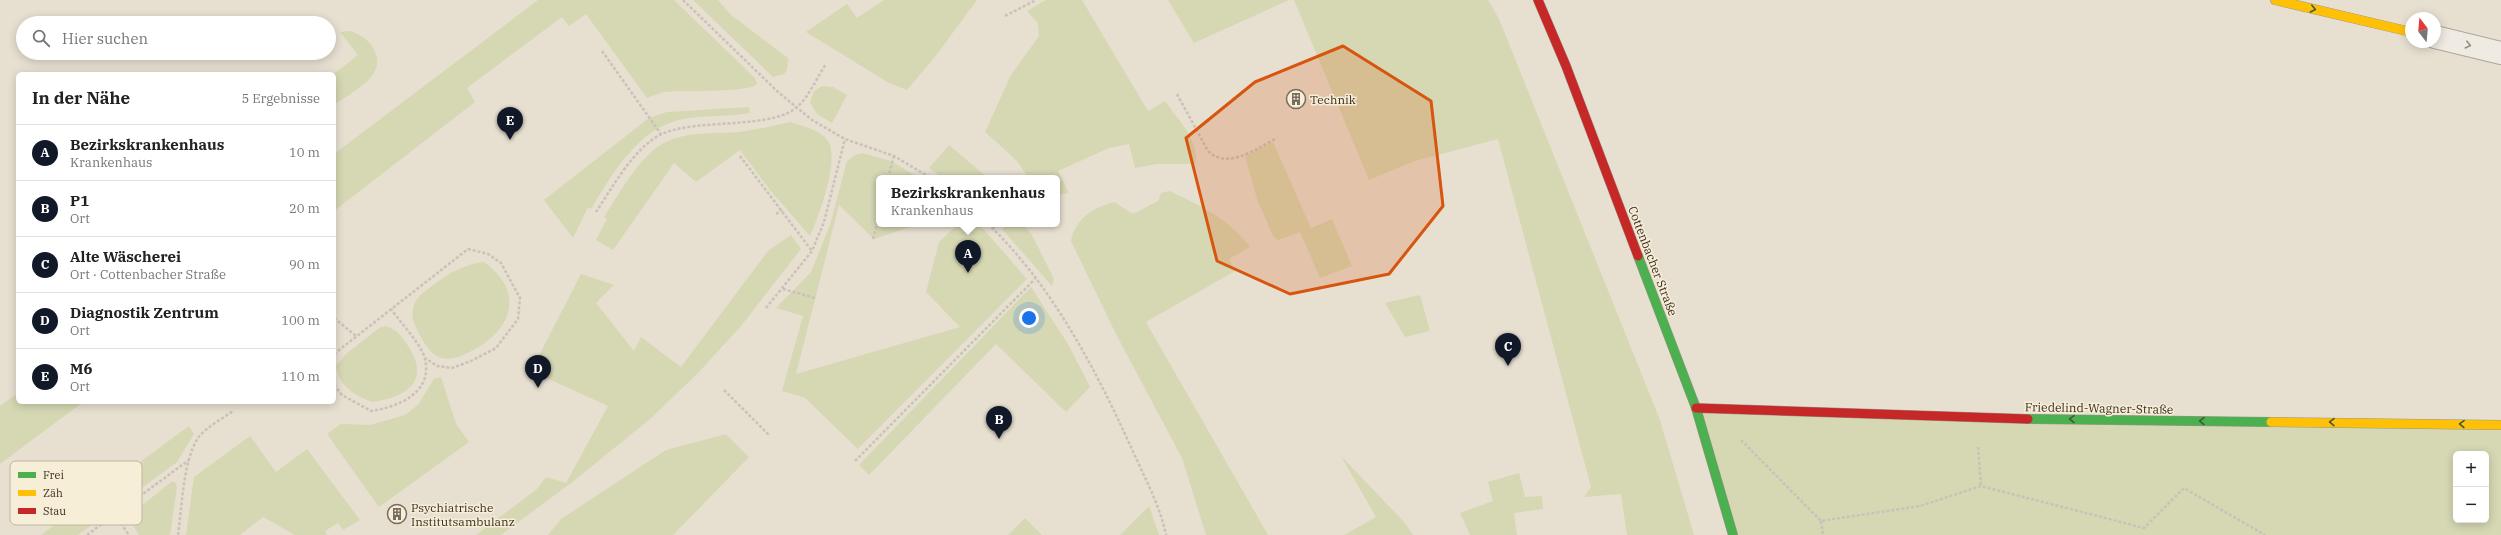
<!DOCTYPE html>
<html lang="de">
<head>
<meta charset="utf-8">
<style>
  body { margin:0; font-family:"IBM Plex Serif",serif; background:#f6f6f6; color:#222 }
  .controls { position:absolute; right:12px; bottom:12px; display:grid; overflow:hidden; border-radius:6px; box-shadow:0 2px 10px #0003 }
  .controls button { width:36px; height:36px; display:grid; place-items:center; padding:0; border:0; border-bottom:1px solid #e0e0e0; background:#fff; color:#222; font:20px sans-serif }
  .compass { position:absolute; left:2405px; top:12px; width:36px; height:36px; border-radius:50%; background:#fff; box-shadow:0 2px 10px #0003; rotate:344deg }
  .you { position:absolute; left:1029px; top:318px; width:14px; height:14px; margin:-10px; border:3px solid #fff; border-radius:50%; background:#1a73e8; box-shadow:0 0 0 6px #1a73e833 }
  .badge { display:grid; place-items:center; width:26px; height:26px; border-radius:50%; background:#111827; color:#fff; font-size:13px; font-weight:700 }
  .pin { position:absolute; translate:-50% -33px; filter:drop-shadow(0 1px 2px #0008) }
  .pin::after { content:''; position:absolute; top:21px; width:14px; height:12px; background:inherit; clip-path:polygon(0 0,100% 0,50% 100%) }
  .popup { position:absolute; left:876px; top:175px; width:184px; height:52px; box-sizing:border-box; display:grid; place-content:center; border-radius:6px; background:#fff; filter:drop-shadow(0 1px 3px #0005); font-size:13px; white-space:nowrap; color:#767676 }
  .popup b { font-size:15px; color:#222 }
  .popup::after { content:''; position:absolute; left:50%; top:100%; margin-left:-8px; border:8px solid transparent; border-top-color:#fff }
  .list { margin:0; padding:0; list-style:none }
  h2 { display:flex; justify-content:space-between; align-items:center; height:52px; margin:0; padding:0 16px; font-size:17px }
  h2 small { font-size:13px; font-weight:400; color:#767676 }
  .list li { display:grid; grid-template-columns:26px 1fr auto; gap:12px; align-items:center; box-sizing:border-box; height:56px; padding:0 16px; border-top:1px solid #e0e0e0 }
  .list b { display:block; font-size:15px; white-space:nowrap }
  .list p { margin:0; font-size:13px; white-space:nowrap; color:#767676 }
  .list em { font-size:13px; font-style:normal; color:#767676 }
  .icon { flex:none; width:22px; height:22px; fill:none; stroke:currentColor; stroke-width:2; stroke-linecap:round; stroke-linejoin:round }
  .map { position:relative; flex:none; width:2501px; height:535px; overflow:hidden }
  .search { position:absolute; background:#fff; box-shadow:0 2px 10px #0003; left:16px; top:16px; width:320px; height:44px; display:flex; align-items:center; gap:10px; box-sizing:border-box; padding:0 14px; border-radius:22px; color:#767676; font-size:15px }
  .panel { position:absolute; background:#fff; box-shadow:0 2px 10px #0003; left:16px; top:72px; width:320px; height:332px; border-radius:6px }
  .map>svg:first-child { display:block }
</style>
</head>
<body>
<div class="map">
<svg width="2501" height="535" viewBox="0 0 2501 535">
  <rect width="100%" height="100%" fill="#e7e0d1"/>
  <g fill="#d6d7b3" fill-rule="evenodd">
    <path d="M538 0H674L755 78 757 84C750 93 681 90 665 92 659 93 653 96 647 98L586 14 569 26 562 17 467 88 475 102 334 211V154Z"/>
    <polygon points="693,0 718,0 731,15 788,58 787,70 784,74 773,77"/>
    <polygon points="884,0 977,0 934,58 907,90 889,83 806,32 847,4 857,18"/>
    <path d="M1046 0H1082L1148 111 1165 101C1177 118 1201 143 1195 164H1157L1135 168 1129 144 1109 148 1058 171 1069 193 1057 195V178H1029L1016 160 985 132 1011 75 1039 36 1038 23 1027 11Z"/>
    <polygon points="1168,0 1289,0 1194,43"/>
    <polygon points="1294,0 1488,0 1499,19 1660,420 1694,535 1627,535 1621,494 1584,497 1591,487 1498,139 1415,161 1369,180"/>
    <path d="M350 31C361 35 370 40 375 52 387 76 350 93 334 105V74L358 55 340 32Z"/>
    <polygon points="822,86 833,87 847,95 832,123 817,114 810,102 814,91"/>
    <path d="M749 107 750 113C728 117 705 115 683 119 638 128 613 173 591 209L588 207 573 238 544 200 649 118 667 112Z"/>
    <path d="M790 122C802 126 821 130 828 141 840 159 819 216 810 236L770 190 740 150 696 182 674 163 613 250 596 240 607 219 604 217C619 194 641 153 666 142 689 131 715 134 739 132 756 130 773 126 790 122Z"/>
    <polygon points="1273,142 1311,228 1332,219 1352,266 1320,278 1300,232 1278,240 1273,236 1257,199 1245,156"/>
    <polygon points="949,145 988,178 943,178 929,168"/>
    <polygon points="862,153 891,161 919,178 879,178 879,224 919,224 874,239 839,205 796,374 960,327 926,292 939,242 958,224 979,224 1027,279 858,449 805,398 782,391 803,316 776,308 811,272 830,225 847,161 855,155"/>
    <path d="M1169 191C1198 204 1231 220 1250 247L1229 259 1235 271 1146 322 1268 535H1206L1182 458 1117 336 1071 241C1076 218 1092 208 1114 202L1133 214 1158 201 1161 193Z"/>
    <polygon points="1009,224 1023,224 1032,235 1054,279 1052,286 1002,229"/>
    <polygon points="791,235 801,249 741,326 697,374 650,419 575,480 501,535 476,535 537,489 546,477 566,483 608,406 531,371 581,274 614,285 596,303 634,351 641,337 681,367 768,251"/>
    <path d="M484 262C523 290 515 327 475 349 465 355 453 361 441 358 428 354 419 334 414 323 410 312 414 300 423 293 442 278 459 265 484 262Z"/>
    <polygon points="1031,287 1068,344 1090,387 1066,412 996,344 869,475 859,465"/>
    <polygon points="1420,295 1430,331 1405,337 1385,303"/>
    <path d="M385 326C396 328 400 335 406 343 432 379 409 397 372 402 355 395 339 387 336 366L346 354 379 328Z"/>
    <polygon points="441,377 456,424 469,442 379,507 327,434 341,424 370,425 405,415 418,405 434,379"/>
    <polygon points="18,393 18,402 83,402 0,464 0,406"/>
    <path d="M1697 410 2501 426V535H1735ZM2456 454H2486V520H2456Z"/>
    <polygon points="189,426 194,434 177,462 78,535 41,535"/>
    <polygon points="726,434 749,457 673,535 548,535 561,519 666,450"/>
    <polygon points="250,436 276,472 307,449 360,520 343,530 338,523 325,531 327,535 295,535 263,517 240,535 186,535 194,477"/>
    <polygon points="1341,456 1404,522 1413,535 1344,535 1376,517"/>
    <polygon points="1519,473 1525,497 1542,496 1543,509 1514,513 1517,535 1470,535 1460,513 1493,501 1488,482"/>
    <polygon points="171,482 175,482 177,487 170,535 139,535 133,525 133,513"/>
    <polygon points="1149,506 1159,535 1120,535"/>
    <polygon points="1025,518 1042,535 1008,535"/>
  </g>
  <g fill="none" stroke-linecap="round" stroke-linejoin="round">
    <defs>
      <polyline id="street" points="2435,37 2501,53"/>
      <g id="fast">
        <polyline points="1638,256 1696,408 1733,535"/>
        <polyline points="2028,419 2271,422"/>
      </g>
      <g id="slow">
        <polyline points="2275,0 2411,32"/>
        <polyline points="2271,422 2501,425"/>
      </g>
      <g id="jam">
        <polyline points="1538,0 1566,66 1638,256"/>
        <polyline points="1696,408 2028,419"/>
      </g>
    </defs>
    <use href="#street" stroke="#ada599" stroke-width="24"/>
    <use href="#fast" stroke="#9c958a" stroke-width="10"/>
    <use href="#slow" stroke="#9c958a" stroke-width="10"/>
    <use href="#jam" stroke="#9c958a" stroke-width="10"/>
    <g stroke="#c8c2b9" stroke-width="2.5" stroke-dasharray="3 2" stroke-linecap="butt">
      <polyline points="683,0 778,92 812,120 845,139 894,156 931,178"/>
      <polyline points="1005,16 1036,0"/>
      <polyline points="602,51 661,134"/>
      <path d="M1177 94 1208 151C1227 170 1256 149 1275 139"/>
      <polyline points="740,156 812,251"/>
      <polyline points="888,178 894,156"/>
      <path d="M596 212C612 188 635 146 662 134 696 118 771 130 797 107 809 97 817 77 826 64"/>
      <polyline points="776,214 782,210"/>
      <path d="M988 224C1054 287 1098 374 1135 456 1147 482 1160 507 1166 535"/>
      <polyline points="993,228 998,224"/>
      <polyline points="873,239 879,216"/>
      <polyline points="783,289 815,298"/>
      <polyline points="766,308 812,251 824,222 845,139"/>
      <polyline points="334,318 356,336"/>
      <polyline points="334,354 468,249 488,254 501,263 520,298 518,319 496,348 471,361 452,368 437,366 425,358"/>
      <path d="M334 385 342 395 371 411C398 407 433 393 425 359 422 345 400 322 391 309"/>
      <polyline points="724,390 770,436"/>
      <polyline points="1741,440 1821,521 1920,506 1981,486 2144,528 2184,488 2265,535"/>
      <polyline points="1978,447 1981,486"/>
      <polyline points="855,461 1035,279"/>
      <polyline points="115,515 129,535"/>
      <polyline points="1821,521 1823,535"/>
      <polyline points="87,535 189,460"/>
      <path d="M178 535C182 507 183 461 198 438 206 427 222 419 233 411"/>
    </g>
    <use href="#street" stroke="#efebe3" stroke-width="22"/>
    <use href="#fast" stroke="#4caf50" stroke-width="9"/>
    <use href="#slow" stroke="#ffc107" stroke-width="9"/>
    <use href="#jam" stroke="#c62828" stroke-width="9"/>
  </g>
  <defs><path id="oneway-chevron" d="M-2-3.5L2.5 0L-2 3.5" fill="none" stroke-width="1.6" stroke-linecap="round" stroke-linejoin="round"/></defs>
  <g stroke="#425b31">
    <use href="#oneway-chevron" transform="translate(2313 9) rotate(13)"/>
    <use href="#oneway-chevron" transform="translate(2072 419) rotate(-179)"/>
    <use href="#oneway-chevron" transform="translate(2202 421) rotate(-179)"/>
    <use href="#oneway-chevron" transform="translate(2332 422) rotate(-179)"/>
    <use href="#oneway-chevron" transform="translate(2462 424) rotate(-179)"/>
  </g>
  <use stroke="#968c82" href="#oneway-chevron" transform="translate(2468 45) rotate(13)"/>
  <path fill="#d7550e" fill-opacity="0.2" stroke="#d7550e" stroke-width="3" stroke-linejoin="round" d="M1343 46 1431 101 1443 206 1389 274 1290 294 1217 261 1186 138 1255 82Z"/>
  <defs>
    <symbol id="building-ring" viewBox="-11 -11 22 22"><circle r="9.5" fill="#f7eed8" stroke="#786c5e" stroke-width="1.5"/><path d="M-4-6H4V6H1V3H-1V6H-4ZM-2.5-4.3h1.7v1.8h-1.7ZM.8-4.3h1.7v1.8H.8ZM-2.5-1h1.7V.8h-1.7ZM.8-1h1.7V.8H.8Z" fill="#786c5e"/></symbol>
  </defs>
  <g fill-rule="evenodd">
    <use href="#building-ring" x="1285" y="88" width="22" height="22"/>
    <use href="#building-ring" x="386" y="503" width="22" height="22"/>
  </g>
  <g text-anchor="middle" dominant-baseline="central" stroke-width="3" stroke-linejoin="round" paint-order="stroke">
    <g font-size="12" fill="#3d2e20" stroke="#f7eed8" text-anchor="start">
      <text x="1310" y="99">Technik</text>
      <text x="411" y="507">Psychiatrische<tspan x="411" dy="14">Institutsambulanz</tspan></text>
    </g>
    <g font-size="12" fill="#3d2e20" stroke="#f7eed8">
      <text transform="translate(1653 261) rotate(69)">Cottenbacher Straße</text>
      <text transform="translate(2099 408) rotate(1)">Friedelind-Wagner-Straße</text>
    </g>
  </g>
  <rect x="10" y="461" width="132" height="64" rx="6" fill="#f7eed8" stroke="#bfb4a1" stroke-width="1"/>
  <rect x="18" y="472" width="18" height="6" fill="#4caf50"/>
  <rect x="18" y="490" width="18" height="6" fill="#ffc107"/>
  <rect x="18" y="508" width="18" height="6" fill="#c62828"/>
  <g font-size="11" fill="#3d2e20">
    <text x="43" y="479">Frei</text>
    <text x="43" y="497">Zäh</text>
    <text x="43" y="515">Stau</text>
  </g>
</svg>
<div class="controls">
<button>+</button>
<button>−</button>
</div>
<svg class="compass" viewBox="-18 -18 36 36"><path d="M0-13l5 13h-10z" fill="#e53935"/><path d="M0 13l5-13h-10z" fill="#767676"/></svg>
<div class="you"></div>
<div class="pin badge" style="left:968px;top:273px">A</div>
<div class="popup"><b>Bezirkskrankenhaus</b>Krankenhaus</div>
<div class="pin badge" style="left:999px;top:439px">B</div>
<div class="pin badge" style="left:1508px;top:366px">C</div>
<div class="pin badge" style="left:538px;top:388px">D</div>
<div class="pin badge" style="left:510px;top:140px">E</div>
<div class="search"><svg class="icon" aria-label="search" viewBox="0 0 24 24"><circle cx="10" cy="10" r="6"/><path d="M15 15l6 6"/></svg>Hier suchen</div>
<section class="panel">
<h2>In der Nähe<small>5 Ergebnisse</small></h2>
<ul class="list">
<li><span class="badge">A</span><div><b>Bezirkskrankenhaus</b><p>Krankenhaus</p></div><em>10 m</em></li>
<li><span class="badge">B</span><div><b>P1</b><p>Ort</p></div><em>20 m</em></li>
<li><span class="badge">C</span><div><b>Alte Wäscherei</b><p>Ort · Cottenbacher Straße</p></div><em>90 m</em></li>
<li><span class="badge">D</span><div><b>Diagnostik Zentrum</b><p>Ort</p></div><em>100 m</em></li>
<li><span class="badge">E</span><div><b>M6</b><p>Ort</p></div><em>110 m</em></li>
</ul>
</section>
</div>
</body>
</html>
